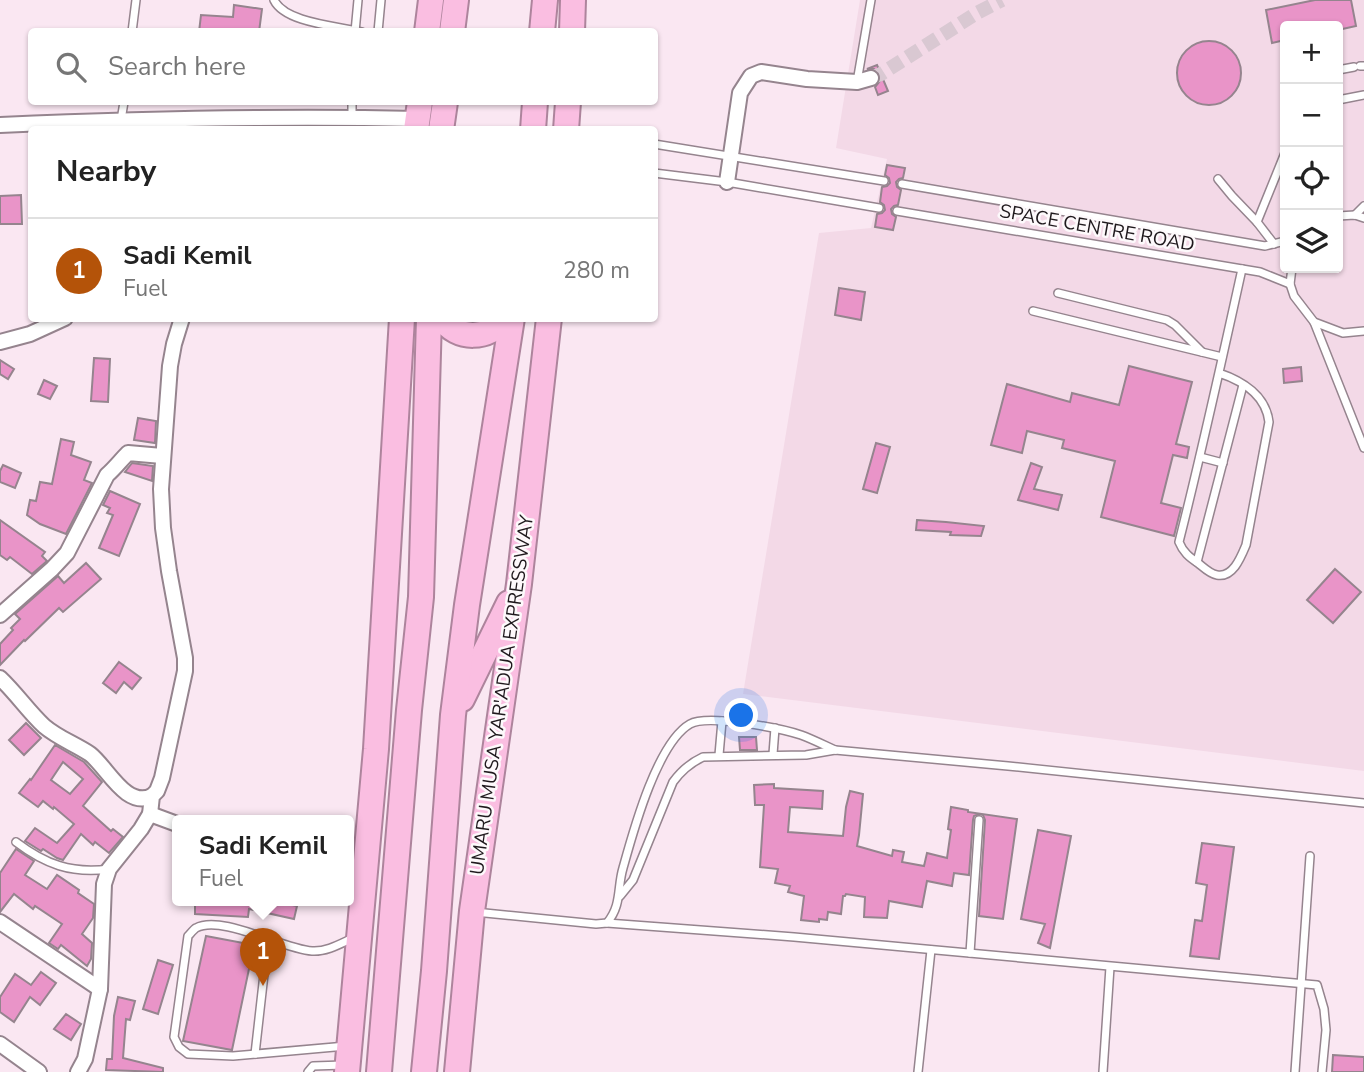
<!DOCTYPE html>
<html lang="en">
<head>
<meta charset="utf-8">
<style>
  body { margin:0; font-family:"Nunito Sans",sans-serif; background:#f6f6f6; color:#222 }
  .controls { position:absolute; right:21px; top:21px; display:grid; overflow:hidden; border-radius:7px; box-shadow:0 2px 5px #0004 }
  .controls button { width:63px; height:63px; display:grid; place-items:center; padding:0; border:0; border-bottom:2px solid #e0e0e0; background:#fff; color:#222; font:35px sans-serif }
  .you { position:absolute; left:742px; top:716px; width:24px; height:24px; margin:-18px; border:5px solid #fff; border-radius:50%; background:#1a73e8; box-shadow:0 0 0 10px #1a73e833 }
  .badge { display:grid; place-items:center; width:46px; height:46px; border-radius:50%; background:#b45309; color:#fff; font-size:23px; font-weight:700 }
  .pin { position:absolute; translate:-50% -58px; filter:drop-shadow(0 2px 4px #0008) }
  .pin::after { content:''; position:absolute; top:37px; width:24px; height:21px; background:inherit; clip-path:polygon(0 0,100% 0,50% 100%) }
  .popup { position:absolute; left:172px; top:815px; width:182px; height:91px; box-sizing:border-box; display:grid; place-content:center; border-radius:7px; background:#fff; filter:drop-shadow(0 2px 5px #0005); font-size:23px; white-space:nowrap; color:#767676 }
  .popup b { font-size:26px; color:#222 }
  .popup::after { content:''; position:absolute; left:50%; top:100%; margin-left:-14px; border:14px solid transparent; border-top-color:#fff }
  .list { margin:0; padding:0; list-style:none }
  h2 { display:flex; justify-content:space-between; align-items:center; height:91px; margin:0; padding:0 28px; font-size:30px }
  h2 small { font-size:23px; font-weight:400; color:#767676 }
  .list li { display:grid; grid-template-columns:46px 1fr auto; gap:21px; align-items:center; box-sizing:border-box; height:105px; padding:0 28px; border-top:2px solid #e0e0e0 }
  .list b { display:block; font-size:26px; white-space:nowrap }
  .list p { margin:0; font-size:23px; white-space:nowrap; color:#767676 }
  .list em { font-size:23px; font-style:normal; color:#767676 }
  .icon { flex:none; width:38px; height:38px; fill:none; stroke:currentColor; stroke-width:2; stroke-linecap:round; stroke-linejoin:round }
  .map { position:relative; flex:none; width:1364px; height:1072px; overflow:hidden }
  .search { position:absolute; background:#fff; box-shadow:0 2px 5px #0004; left:28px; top:28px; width:630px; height:77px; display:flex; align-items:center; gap:18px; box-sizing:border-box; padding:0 24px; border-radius:7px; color:#767676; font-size:26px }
  .panel { position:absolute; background:#fff; box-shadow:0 2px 5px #0004; left:28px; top:126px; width:630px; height:196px; border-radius:7px }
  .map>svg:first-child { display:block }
</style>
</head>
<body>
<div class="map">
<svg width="1364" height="1072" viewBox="0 0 1364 1072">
  <rect width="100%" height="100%" fill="#fae7f2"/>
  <path fill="#f3d9e7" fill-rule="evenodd" d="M860 0H1364V771L743 694 819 233 871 228 887 159 836 148ZM1285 26H1338V268H1285Z"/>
  <g fill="#e994c8" stroke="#95848e" stroke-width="2" fill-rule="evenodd">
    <polygon points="1315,0 1351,0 1356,26 1338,30 1338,26 1285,26 1285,40 1272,43 1266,10"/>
    <polygon points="234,5 262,9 259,32 199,32 201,15 233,17"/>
    <circle cx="1209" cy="73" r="32"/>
    <polygon points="877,65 888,91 878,95 875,87 880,81 880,75 874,69 867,69"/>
    <polygon points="887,165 905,168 903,178 899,179 896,182 897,187 901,190 898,205 894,206 891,209 892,214 896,217 893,230 875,227 877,214 882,213 885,210 884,205 880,202 882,187 887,186 890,183 889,178 885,175"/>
    <polygon points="21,195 22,224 0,224 0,196"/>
    <polygon points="839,288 865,292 861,320 835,315"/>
    <polygon points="94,358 110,359 108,402 91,401"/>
    <polygon points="0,360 14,369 8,379 0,374"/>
    <polygon points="1129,366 1192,382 1176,444 1189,447 1187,458 1173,455 1161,503 1181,508 1174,536 1101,517 1115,461 1062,448 1064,440 1027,431 1022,453 991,445 1007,384 1070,402 1072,393 1119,405"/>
    <polygon points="1301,367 1302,381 1284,383 1283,369"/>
    <polygon points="44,380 57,386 50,399 38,394"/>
    <polygon points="138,418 156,421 155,443 134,440"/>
    <polygon points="61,439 74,442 71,455 91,462 84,480 92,483 66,534 40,524 27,515 30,500 36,501 40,482 52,484"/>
    <polygon points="876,443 890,447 877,493 863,489"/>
    <polygon points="132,463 153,466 152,481 125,472"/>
    <polygon points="1031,463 1042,467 1034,489 1062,495 1058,510 1018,500"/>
    <polygon points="3,465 21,473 15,488 0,482 0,471"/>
    <polygon points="110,491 140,504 119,556 99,548 113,515 107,513 110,508 103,505"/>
    <polygon points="0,520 45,552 42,556 47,561 32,574 10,557 7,560 0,555"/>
    <polygon points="917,520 946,522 984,526 981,536 950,535 951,532 916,530"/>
    <polygon points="86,563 101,579 63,612 59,608 25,641 24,640 0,665 0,644 13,630 11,628 20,619 15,614 58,576 64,583"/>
    <polygon points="1335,569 1361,592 1333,623 1307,600"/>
    <polygon points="119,662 141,678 132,689 124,682 116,693 103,683"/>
    <polygon points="26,723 41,738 24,755 9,740"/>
    <polygon points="739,737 756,737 757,750 740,750"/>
    <path d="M55 745 84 762 102 782 83 806 111 831 113 829 123 837 109 853 95 842 93 845 81 834 63 860 57 858 43 849 41 851 25 841 35 828 57 843 74 824 54 807 53 809 43 801 38 807 19 793 30 779 31 780ZM63 762 83 779 70 794 51 780Z"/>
    <polygon points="774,784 774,788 823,791 822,809 790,807 788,832 843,836 846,807 850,791 863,794 859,835 857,846 892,856 893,850 904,852 902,862 924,866 927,853 947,858 951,830 948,829 951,807 968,810 968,812 1017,819 1003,919 979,916 985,820 983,815 979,814 974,816 973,820 969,875 954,873 952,886 927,881 922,907 889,901 887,918 864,917 865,897 846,894 845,896 843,896 841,914 828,912 827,920 819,919 819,922 801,920 804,896 788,892 790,886 775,883 778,869 760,867 764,805 755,805 754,785"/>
    <polygon points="1038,830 1071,836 1050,948 1038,943 1045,924 1021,919"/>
    <polygon points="1202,843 1234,847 1219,959 1190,956 1195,920 1202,921 1207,885 1196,883"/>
    <polygon points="16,849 34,861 25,875 47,889 57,875 79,890 78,893 94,904 93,918 82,934 92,943 91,959 87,966 61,945 58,949 49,943 62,924 35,906 33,909 14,894 0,912 0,873"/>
    <polygon points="195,900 270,900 297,906 294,919 249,909 248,917 195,914"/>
    <polygon points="206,936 254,945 232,1050 183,1041"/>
    <polygon points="158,960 173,965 158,1014 143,1009"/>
    <polygon points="41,972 56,983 40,1005 30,997 14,1022 0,1012 0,997 15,974 31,985"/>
    <polygon points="118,997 135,1001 130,1020 126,1019 123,1058 163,1068 163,1072 106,1070 107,1059 112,1059 114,1016"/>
    <polygon points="66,1014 81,1024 71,1040 54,1029"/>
    <polygon points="1333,1055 1364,1057 1364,1072 1332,1072"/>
  </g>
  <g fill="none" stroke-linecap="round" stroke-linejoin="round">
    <polyline stroke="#d9c8d2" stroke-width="14" stroke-dasharray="14 7" stroke-linecap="butt" points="871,78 881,74 977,13 1002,0"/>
    <defs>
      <g id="lane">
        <path d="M274 0C285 23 338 26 362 32"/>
        <polyline points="132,32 136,0"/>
        <polyline points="355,32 358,0"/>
        <polyline points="378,32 381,0"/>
        <polyline points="1360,66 1364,66"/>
        <polyline points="1338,70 1354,67"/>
        <polyline points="857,82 871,0"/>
        <polyline points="1338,100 1364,95"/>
        <polyline points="352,118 352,102"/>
        <polyline points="121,120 124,102"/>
        <polyline points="654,144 884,181"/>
        <polyline points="654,173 727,182 879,208"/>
        <polyline points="1218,179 1232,196 1257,222"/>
        <polyline points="902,184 1265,246 1285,241"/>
        <polyline points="897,211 1260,272 1290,284"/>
        <polyline points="1355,215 1364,206"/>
        <polyline points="1338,216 1355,215 1364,218"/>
        <polyline points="1274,244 1257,222 1285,153"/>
        <polyline points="1292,268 1290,284 1294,296 1314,322 1343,333 1364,331"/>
        <polyline points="1058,293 1167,320 1175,325 1202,352"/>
        <polyline points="1033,311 1222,357"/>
        <polyline points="1314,322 1364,448"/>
        <path d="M1219 373C1243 381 1266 396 1269 422L1246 545C1241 557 1233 578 1217 575 1210 574 1203 567 1198 563 1189 557 1183 552 1179 542 1202 451 1222 360 1242 269"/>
        <polyline points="1200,457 1223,463"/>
        <polyline points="1197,562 1243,385"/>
        <polyline points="773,754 775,728"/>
        <polyline points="719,755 722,721"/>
        <path d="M16 842C45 864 71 874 109 869"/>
        <path d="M620 896 633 880 673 782C681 771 690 763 703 757L806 755 835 750 1008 766 1364 803"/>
        <path d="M475 912 596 924 607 923C622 905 617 888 623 868 633 832 657 743 690 724 707 714 780 728 801 735 812 739 824 745 835 750"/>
        <polyline points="607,923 794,937 1317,985 1324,1009 1326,1030 1322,1072"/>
        <polyline points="970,953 979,820"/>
        <path d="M346 1046 233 1056 188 1054 179 1047 174 1037 188 936C190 934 194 929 196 928 221 914 283 949 312 951 326 952 340 944 353 938"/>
        <polyline points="255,1054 268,939"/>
        <polyline points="308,1072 313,1066 344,1065"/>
        <polyline points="918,1072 931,950"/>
        <polyline points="1103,1072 1110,967"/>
        <polyline points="1295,1072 1310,856"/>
      </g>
      <g id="street">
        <path d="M0 125C139 119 278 116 418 119"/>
        <polyline points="727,182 740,93 751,76 761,72 807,79 857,82 871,78"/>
        <polyline points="0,342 30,334 65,318"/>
        <path d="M0 615 52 569 67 553 107 475C115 468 121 460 128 453L162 456"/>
        <path d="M0 678C16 693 28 711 44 726 58 738 75 744 90 754 107 767 126 809 152 796"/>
        <polyline points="150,814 177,824"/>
        <polyline points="0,922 100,989"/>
        <polyline points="0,1044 39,1072"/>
        <polyline points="78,1072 85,1059 100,989 104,884 109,869 141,829 150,814 152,796 157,791 162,778 185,671 185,658 169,571 163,528 161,489 170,366 174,344 182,318"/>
      </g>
      <g id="highway">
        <polyline points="427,32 431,0"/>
        <polyline points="452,32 456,0"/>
        <polyline points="542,32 545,0"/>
        <polyline points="572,32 573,0"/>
        <polyline points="416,130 420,102"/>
        <polyline points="441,130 445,102"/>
        <polyline points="533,130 535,102"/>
        <polyline points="566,130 568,102"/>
        <path d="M442 318C457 341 489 340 505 318"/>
        <polyline points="462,699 509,603"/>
        <polyline points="347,1072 376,749 402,318"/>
        <polyline points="379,1072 409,710 421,597 429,318"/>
        <polyline points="424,1072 434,971 453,715 467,605 512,318"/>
        <polyline points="457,1072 472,911 519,584 549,318"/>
      </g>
    </defs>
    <use href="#lane" stroke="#95848e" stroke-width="10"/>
    <use href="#street" stroke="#95848e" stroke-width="18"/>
    <use href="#highway" stroke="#ad849c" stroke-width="28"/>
    <use href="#lane" stroke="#fff" stroke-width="7"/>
    <use href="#street" stroke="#fff" stroke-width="14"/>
    <use href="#highway" stroke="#fabee1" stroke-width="24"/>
  </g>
  <g text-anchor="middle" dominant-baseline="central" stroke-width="5" stroke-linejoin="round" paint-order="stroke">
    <g font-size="19" fill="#1f191d" stroke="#fdf9fb">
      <text transform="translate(1097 228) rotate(10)">SPACE CENTRE ROAD</text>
      <text transform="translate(502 695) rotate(-82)">UMARU MUSA YAR'ADUA EXPRESSWAY</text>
    </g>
  </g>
</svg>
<div class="controls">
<button>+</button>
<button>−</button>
<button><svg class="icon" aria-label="locate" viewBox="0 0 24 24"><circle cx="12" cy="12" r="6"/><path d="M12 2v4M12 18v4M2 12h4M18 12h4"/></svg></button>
<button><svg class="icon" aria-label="layers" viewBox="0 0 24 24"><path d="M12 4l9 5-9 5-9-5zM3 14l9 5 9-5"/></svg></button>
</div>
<div class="you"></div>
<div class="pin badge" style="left:263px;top:986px">1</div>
<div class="popup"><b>Sadi Kemil</b>Fuel</div>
<div class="search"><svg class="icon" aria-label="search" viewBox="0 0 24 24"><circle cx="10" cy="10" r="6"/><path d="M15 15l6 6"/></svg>Search here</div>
<section class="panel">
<h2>Nearby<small></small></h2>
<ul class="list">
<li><span class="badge">1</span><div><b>Sadi Kemil</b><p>Fuel</p></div><em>280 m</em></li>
</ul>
</section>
</div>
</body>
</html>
